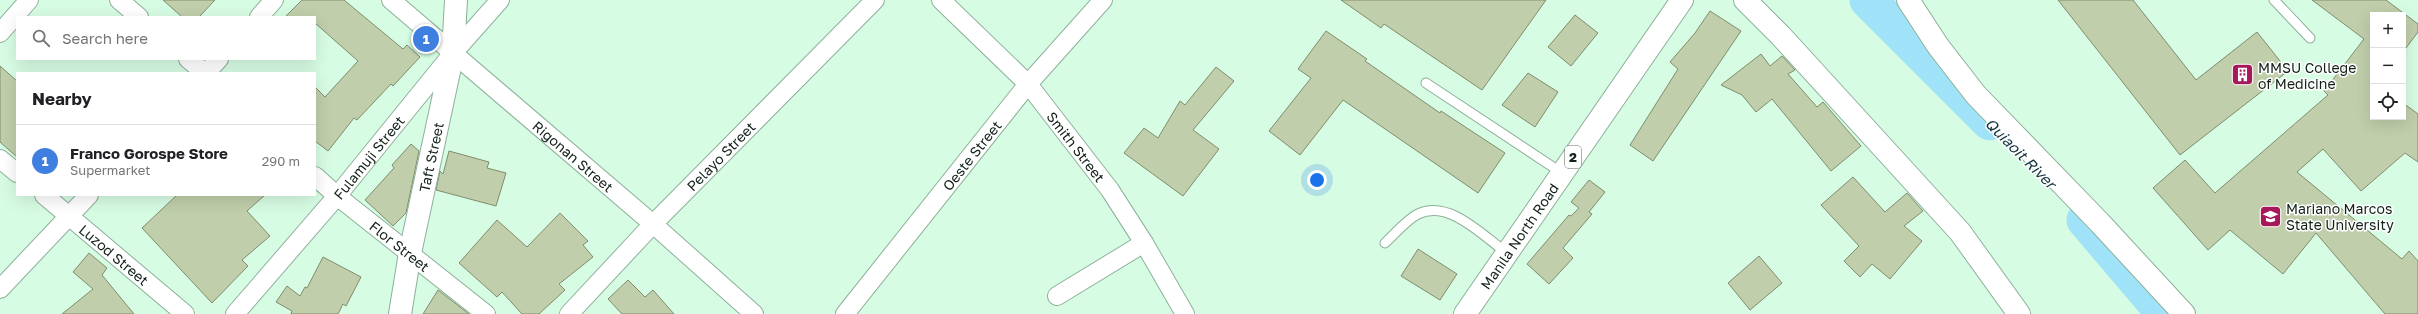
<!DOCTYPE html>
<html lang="en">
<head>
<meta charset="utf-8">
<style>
  body { margin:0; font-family:"Golos Text",sans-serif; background:#f6f6f6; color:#202124 }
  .controls { position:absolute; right:12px; top:12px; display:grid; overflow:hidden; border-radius:0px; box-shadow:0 4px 16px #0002 }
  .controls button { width:36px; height:36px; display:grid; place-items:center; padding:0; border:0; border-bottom:1px solid #e0e0e0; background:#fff; color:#202124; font:20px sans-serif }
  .you { position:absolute; left:1317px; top:180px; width:14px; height:14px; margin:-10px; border:3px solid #fff; border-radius:50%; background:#1a73e8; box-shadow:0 0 0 6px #1a73e833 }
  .badge { display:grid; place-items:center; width:26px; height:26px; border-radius:50%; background:#a6185a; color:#fff; font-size:13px; font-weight:700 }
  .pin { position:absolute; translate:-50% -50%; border:2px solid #fff; box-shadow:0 1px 4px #0006 }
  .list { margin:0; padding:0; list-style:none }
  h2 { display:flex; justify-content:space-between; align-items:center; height:52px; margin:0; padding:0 16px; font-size:17px }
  h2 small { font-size:13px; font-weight:400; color:#757577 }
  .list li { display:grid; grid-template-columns:26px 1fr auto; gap:12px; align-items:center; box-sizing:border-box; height:72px; padding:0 16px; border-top:1px solid #e0e0e0 }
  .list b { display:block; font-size:15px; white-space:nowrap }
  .list p { margin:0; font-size:13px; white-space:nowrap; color:#757577 }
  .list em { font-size:13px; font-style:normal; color:#757577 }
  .icon { flex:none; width:22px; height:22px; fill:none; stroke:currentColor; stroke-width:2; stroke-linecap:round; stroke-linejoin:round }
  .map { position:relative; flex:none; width:2418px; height:314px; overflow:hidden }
  .search { position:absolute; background:#fff; box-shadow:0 4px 16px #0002; left:16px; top:16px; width:300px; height:44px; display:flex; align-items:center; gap:10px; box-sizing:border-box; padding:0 14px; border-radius:0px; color:#757577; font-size:15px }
  .panel { position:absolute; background:#fff; box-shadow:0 4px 16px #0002; left:16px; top:72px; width:300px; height:124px; border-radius:0px }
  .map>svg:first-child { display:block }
</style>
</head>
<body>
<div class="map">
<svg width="2418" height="314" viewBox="0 0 2418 314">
  <rect width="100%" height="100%" fill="#d7fce4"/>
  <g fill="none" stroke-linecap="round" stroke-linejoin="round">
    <g stroke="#a0e2f7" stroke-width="37">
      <polyline points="1868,0 1990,122"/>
      <polyline points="2085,220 2165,314"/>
    </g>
  </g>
  <g fill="#c0ceab" stroke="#808d6c">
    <polygon points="163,0 215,0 199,17 182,17"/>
    <polygon points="302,0 344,0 403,49 407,45 420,57 393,86 391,84 357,120 354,118 328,151 315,141 315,87 325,97 358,61 315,23 315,17 285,17"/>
    <polygon points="1341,0 1546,0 1482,90 1384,24 1381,28"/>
    <polygon points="2058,0 2133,0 2196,80 2257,32 2288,71 2180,155"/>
    <polygon points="2312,0 2386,0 2418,24 2418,32 2403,52 2403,15 2373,15 2373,117 2403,117 2403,103 2418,114 2418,162 2405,153 2361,191 2323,149 2297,172 2402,259 2409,251 2418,261 2418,314 2385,314 2316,233 2283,274 2230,230 2208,250 2153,188 2185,160 2215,193 2328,95 2324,91 2364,39"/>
    <polygon points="1710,11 1741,31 1653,161 1630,145 1678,69 1670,62 1695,33"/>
    <polygon points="1575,15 1598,33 1571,66 1548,47"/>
    <polygon points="1326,31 1367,59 1365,61 1440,113 1441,111 1505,153 1478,193 1343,100 1300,155 1269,131 1311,78 1298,69"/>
    <polygon points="1761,54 1770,66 1782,56 1795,70 1788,74 1817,107 1823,102 1861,146 1831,171 1772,99 1756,112 1742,95 1721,85"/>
    <polygon points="0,66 17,81 17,157 0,142"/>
    <polygon points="1216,67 1234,81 1193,130 1219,149 1183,196 1124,153 1144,128 1158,138 1180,101 1185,105"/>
    <polygon points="1528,73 1558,92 1535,127 1502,105"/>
    <polygon points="411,144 419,151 406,213 393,226 365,200 394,168 392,165"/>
    <polygon points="449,151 489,162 487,168 506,173 496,206 436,190 440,171 443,174"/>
    <polygon points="1853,177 1885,212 1907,193 1923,211 1904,226 1922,241 1890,279 1872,264 1860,277 1844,261 1859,246 1821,205"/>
    <polygon points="1589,180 1605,192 1589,212 1592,214 1563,248 1573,258 1549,284 1527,264 1569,215 1571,216 1579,208 1571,202"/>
    <polygon points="177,195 265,195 247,211 270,236 242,260 248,266 212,303 142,228"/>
    <polygon points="560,213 588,241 583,245 593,257 559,284 565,290 539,314 522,314 502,292 497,297 459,263 497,220 527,247"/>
    <polygon points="1418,249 1457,274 1440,300 1401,276"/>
    <polygon points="89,253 107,268 102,275 134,314 62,314 93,289 73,272"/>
    <polygon points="1759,256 1782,283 1750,310 1728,283"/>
    <polygon points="323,257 361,277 346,306 343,304 338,314 291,314 292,311 276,302 287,286 300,296 305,287 307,288"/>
    <polygon points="628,280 645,297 653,290 674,314 622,314 608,299"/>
    <polygon points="438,290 469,314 423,314"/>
  </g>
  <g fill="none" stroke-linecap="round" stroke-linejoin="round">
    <defs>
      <g id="lane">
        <polyline points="2274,0 2310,38"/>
        <polyline points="1426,83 1562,173"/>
        <path d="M1385 243C1395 234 1406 220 1418 214 1449 199 1483 236 1507 253"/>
      </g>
      <g id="street">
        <polyline points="119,0 139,17"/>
        <path id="s1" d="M391 0 653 224 754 314"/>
        <path id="s2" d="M941 0 1028 84 1110 190 1144 243 1185 314"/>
        <polyline points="259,17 274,0"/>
        <polyline points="0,33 29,0"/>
        <polyline points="188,59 205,73"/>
        <polyline points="206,73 219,59"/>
        <polyline points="0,159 17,173"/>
        <path id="s3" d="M315 176 337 196 486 314"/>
        <path id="s4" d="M44 195 185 314"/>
        <polyline points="0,289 89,195"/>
        <polyline points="1057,296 1144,243"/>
        <path id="s5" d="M235 314 337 196 453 53 500 0"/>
        <path id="s6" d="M569 314 653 224 875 0"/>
        <path id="s7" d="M845 314 1028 84 1103 0"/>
      </g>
      <g id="secondary">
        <polyline points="1745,0 1781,36 1960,232 2019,314"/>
        <polyline points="1908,0 1938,46 1976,95 2100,223 2184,314"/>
        <path id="s8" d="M400 314 410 253 453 53 456 0"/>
      </g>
      <g id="highway">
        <path id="s9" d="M1465 314 1682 0"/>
      </g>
    </defs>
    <use href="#lane" stroke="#8db09a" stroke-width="11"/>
    <use href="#street" stroke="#8db09a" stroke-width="20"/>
    <use href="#secondary" stroke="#8db09a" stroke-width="24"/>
    <use href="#highway" stroke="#8db09a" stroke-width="24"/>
    <use href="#lane" stroke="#fff" stroke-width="9"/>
    <use href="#street" stroke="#fff" stroke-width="18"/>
    <use href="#secondary" stroke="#fff" stroke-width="22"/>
    <use href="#highway" stroke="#fff" stroke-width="22"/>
  </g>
  <defs>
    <symbol id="building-square" viewBox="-11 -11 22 22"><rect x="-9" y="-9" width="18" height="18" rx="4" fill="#a6185a" stroke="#fff"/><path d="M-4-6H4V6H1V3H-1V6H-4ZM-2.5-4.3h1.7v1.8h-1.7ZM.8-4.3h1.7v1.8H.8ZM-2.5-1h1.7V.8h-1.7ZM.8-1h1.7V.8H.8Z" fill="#fff"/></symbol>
    <symbol id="university-square" viewBox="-11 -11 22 22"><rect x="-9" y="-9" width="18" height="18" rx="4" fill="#a6185a" stroke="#fff"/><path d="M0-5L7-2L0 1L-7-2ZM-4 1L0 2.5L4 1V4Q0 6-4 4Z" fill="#fff"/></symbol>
  </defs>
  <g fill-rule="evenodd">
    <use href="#building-square" x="2230" y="62" width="25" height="25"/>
    <use href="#university-square" x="2258" y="204" width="25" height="25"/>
  </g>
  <g text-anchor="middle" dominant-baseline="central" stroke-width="3" stroke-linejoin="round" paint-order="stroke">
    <rect fill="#fff" stroke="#5a645e" stroke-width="1" x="1565" y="146" width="16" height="22" rx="3"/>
    <g font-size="13" font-weight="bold" fill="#132119">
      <text x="1573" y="157">2</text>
    </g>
    <g font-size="14" fill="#132119" stroke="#fff" text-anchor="start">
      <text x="2258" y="67">MMSU College<tspan x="2258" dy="16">of Medicine</tspan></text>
      <text x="2286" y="208">Mariano Marcos<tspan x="2286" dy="16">State University</tspan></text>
    </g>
    <g font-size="14" fill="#132119" stroke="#fff">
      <text stroke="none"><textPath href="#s2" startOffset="200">Smith Street</textPath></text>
      <text stroke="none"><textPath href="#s7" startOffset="203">Oeste Street</textPath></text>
      <text stroke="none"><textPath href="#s1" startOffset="240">Rigonan Street</textPath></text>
      <text stroke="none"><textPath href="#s6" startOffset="219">Pelayo Street</textPath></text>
      <text stroke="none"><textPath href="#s5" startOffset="206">Fulamuji Street</textPath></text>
      <text stroke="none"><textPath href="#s8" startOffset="160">Taft Street</textPath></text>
      <text stroke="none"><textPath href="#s9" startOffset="95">Manila North Road</textPath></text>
      <text stroke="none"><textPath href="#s3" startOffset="110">Flor Street</textPath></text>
      <text stroke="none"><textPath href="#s4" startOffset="92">Luzod Street</textPath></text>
    </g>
    <g font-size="15" font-style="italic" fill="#15353e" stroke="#fff">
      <text transform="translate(2021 153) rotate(45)">Quiaoit River</text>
    </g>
  </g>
</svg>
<div class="controls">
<button>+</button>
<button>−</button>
<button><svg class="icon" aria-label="locate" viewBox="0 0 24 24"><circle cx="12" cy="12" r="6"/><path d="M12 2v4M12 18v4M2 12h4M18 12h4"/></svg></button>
</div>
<div class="you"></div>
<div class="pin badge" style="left:426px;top:39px;background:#3f7fe0">1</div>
<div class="search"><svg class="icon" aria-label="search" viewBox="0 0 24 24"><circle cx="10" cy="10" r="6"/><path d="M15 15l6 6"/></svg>Search here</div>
<section class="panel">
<h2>Nearby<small></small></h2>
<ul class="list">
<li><span class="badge" style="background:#3f7fe0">1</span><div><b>Franco Gorospe Store</b><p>Supermarket</p></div><em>290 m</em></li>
</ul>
</section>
</div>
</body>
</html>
